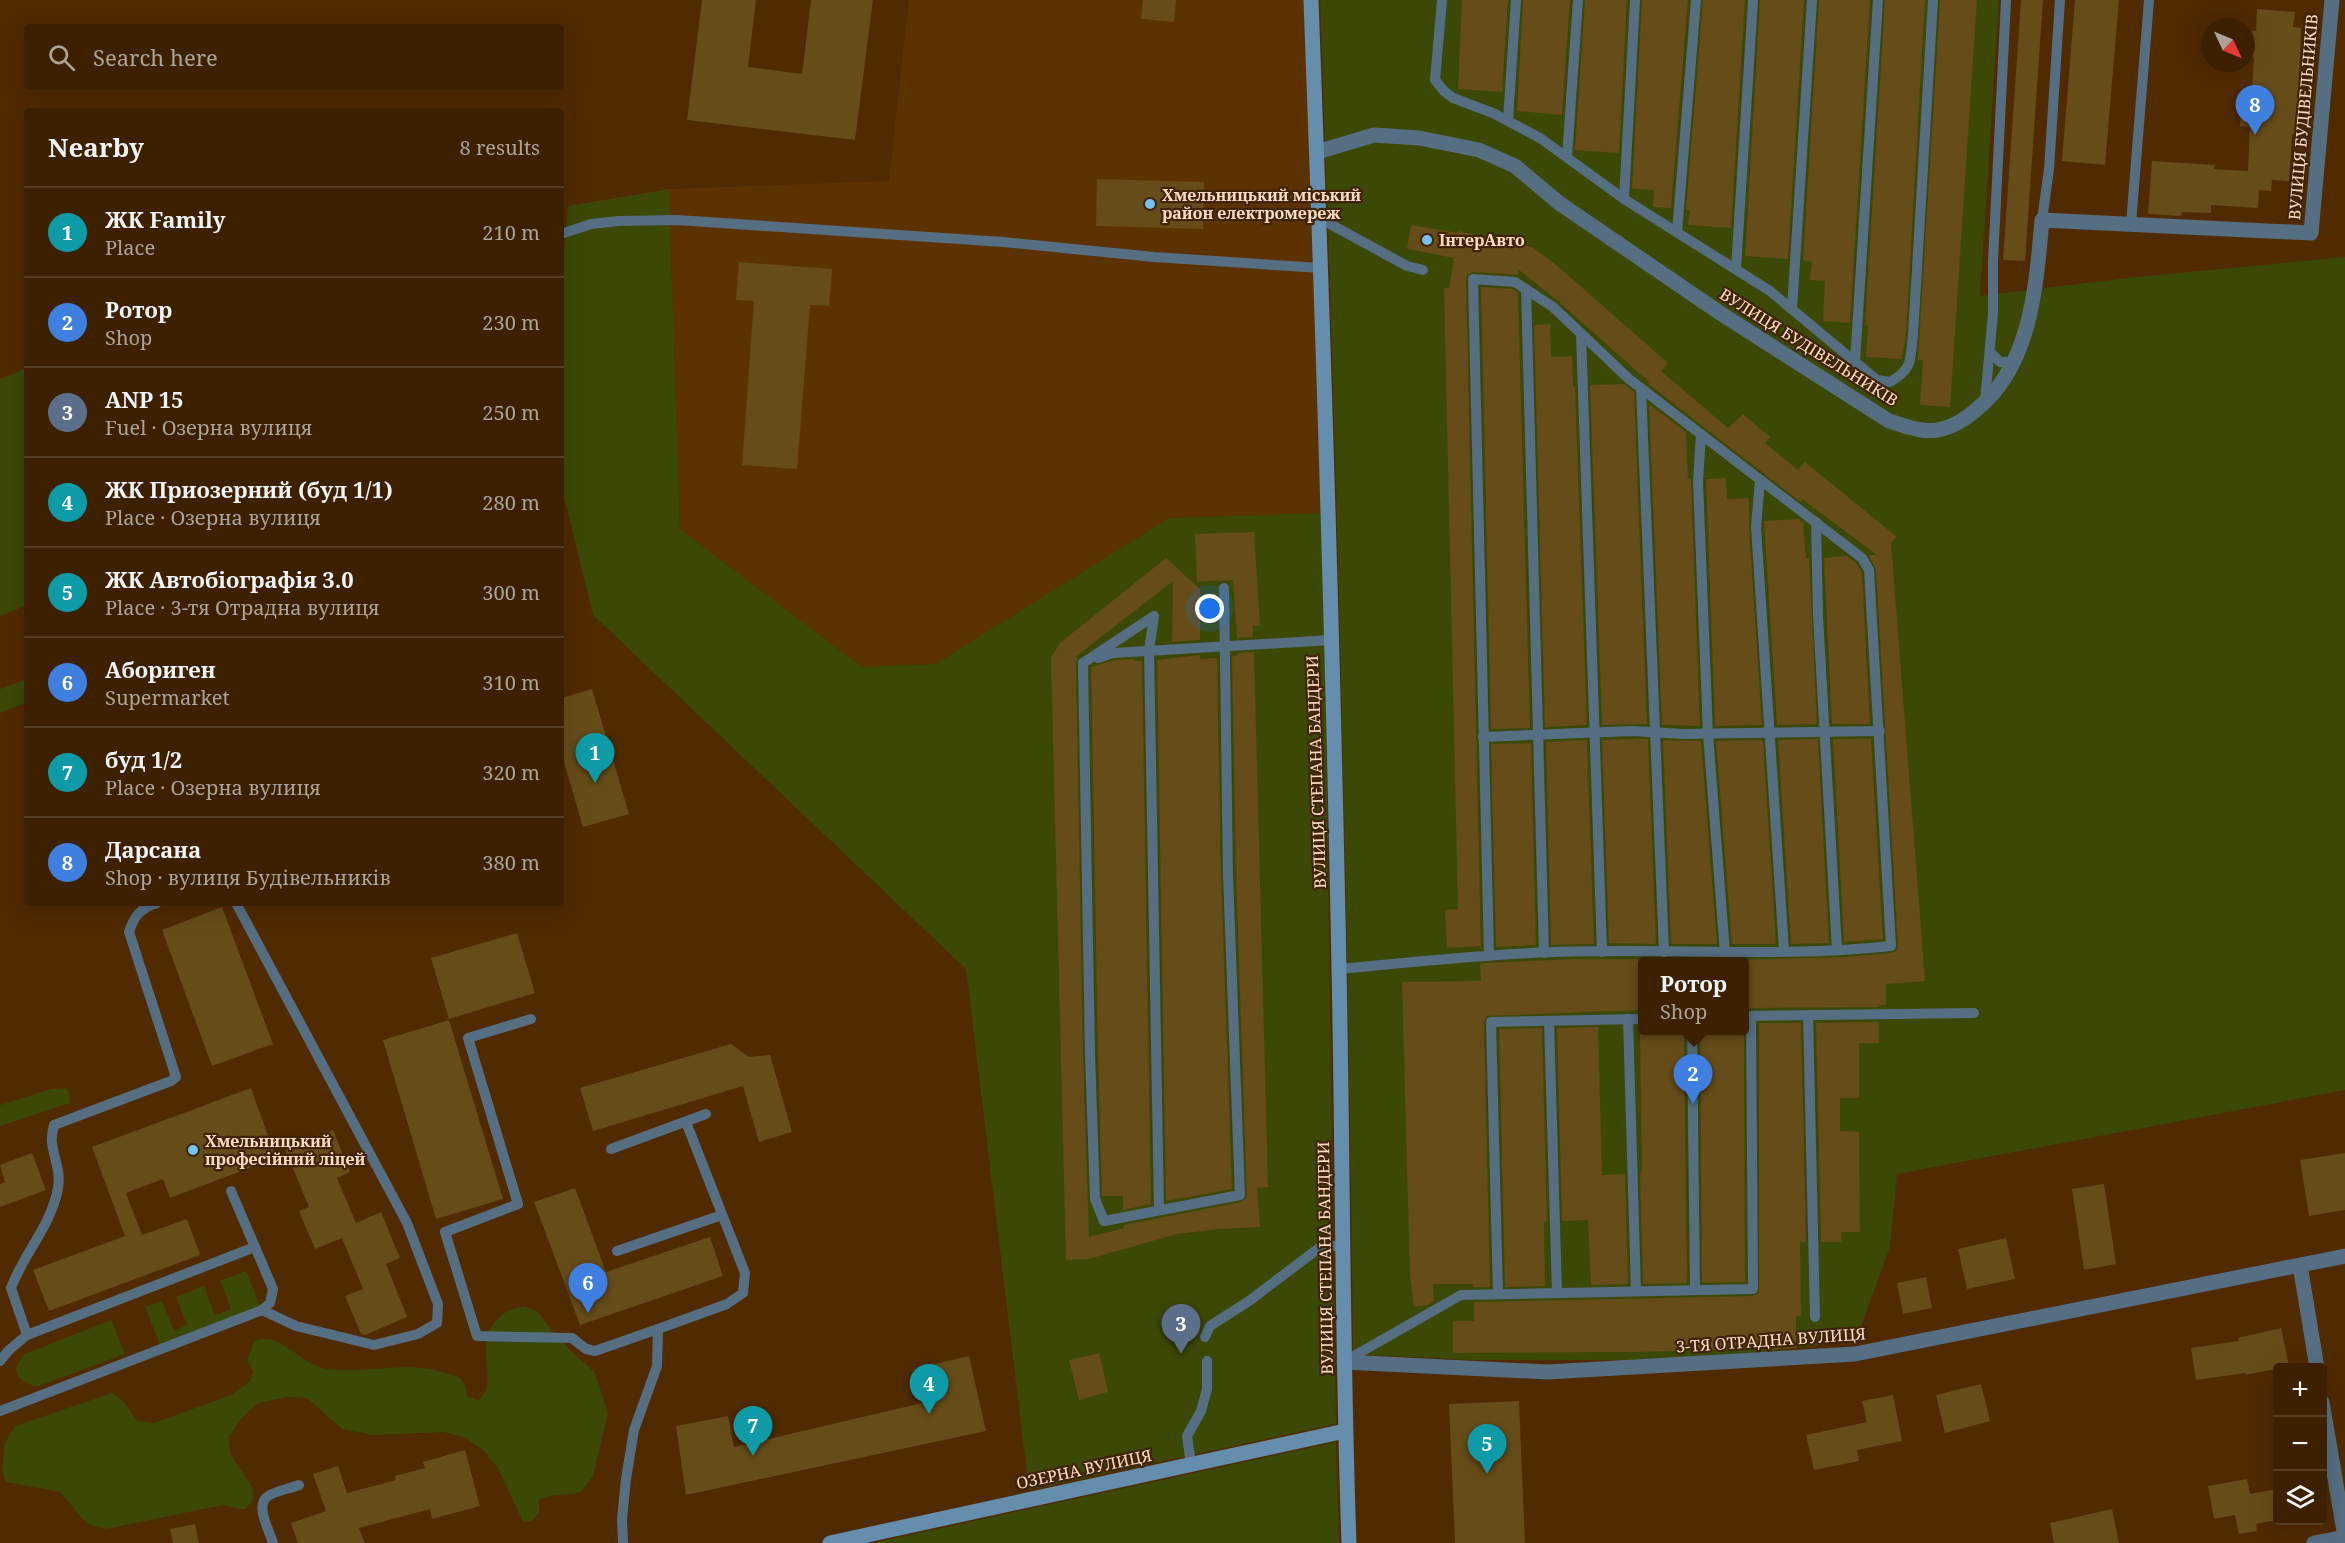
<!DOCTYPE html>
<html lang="en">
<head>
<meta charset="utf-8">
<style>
  body { margin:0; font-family:"Noto Serif",serif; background:#43280a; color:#f1f3f6 }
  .controls { position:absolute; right:18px; bottom:18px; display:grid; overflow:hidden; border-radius:6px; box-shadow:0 6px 24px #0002 }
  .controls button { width:54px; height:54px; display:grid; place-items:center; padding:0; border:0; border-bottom:2px solid #553e22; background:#3c2000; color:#f1f3f6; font:30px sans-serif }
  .compass { position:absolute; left:2201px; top:18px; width:54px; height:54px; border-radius:50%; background:#3c2000; box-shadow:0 6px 24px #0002; rotate:134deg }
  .you { position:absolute; left:1210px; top:609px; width:21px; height:21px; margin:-15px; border:4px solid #fff; border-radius:50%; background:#1a73e8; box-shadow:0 0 0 9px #1a73e833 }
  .badge { display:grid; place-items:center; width:39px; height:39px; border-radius:50%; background:#75c0f6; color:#fff; font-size:20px; font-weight:700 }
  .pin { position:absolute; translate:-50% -50px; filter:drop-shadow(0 2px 3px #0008) }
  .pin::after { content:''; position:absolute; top:32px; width:21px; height:18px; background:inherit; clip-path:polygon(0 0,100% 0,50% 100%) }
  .popup { position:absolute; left:1638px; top:957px; width:111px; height:78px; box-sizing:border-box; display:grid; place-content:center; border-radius:6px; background:#3c2000; filter:drop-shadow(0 2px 4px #0005); font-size:20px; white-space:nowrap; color:#aca399 }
  .popup b { font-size:22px; color:#f1f3f6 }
  .popup::after { content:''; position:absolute; left:50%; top:100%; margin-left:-12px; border:12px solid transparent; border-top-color:#3c2000 }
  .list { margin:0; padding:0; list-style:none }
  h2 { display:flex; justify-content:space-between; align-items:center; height:78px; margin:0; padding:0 24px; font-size:26px }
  h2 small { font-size:20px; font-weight:400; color:#aca399 }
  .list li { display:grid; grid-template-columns:39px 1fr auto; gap:18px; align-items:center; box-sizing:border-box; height:90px; padding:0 24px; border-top:2px solid #553e22 }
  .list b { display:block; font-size:22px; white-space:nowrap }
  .list p { margin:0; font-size:20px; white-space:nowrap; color:#aca399 }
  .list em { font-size:20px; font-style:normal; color:#aca399 }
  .icon { flex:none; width:33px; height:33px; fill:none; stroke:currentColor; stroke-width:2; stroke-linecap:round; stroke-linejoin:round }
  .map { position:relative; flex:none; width:2345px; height:1543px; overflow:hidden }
  .search { position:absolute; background:#3c2000; box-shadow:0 6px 24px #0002; left:24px; top:24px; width:540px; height:66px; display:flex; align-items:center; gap:15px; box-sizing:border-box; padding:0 21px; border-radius:6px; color:#aca399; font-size:22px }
  .panel { position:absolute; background:#3c2000; box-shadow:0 6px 24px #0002; left:24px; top:108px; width:540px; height:798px; border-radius:6px }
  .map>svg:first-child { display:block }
</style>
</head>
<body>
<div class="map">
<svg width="2345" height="1543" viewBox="0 0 2345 1543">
  <rect width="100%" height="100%" fill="#502a00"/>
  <polygon fill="#5c3201" points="909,0 1304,0 1323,513 1169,518 935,664 862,667 680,529 669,189 889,181"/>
  <g fill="#3b4806" fill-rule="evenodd">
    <path d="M1320 0H1999L1980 296 2136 277 2345 257V1090L1897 1174 1890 1247 1856 1340 1743 1355 1627 1360H1471L1353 1354C1348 903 1337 451 1320 0ZM1642 962H1744V1030H1642Z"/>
    <polygon points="669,189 680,529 862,667 935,664 1169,518 1323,513 1336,1424 1029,1490 966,969 593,615 561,484 561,281 568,206"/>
    <polygon points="27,368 27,605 0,616 0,379"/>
    <polygon points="27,679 27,702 0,713 0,689"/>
    <polygon points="65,1088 69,1092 70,1103 0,1126 0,1105 51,1089"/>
    <polygon points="246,1271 260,1306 160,1345 145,1307 162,1301 174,1331 187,1325 176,1297 204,1286 215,1315 231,1309 220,1281"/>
    <path d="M524 1306 538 1312 557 1337 595 1373 608 1413 593 1476 582 1491 573 1494 553 1495 539 1499V1513L532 1521 523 1522 499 1470 485 1452 466 1438 444 1432 373 1435 342 1429 307 1398 288 1397 258 1403 241 1419 229 1437 230 1453 253 1489 254 1498 246 1509H238L223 1505 106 1529 87 1524 60 1492 6 1482 2 1471 5 1443 15 1426 112 1393 125 1403 137 1421 154 1423 231 1395 250 1381 253 1372 247 1359 255 1341C278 1332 295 1357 316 1366 323 1369 335 1370 343 1370 381 1371 410 1361 449 1374 453 1375 458 1376 461 1379 466 1384 466 1390 467 1396L478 1400C503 1382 467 1343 502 1315 507 1310 517 1308 524 1306Z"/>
    <path d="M111 1320 125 1354 36 1387C16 1379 9 1371 25 1354Z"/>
    <polygon points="1336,1442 1339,1543 873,1543"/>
  </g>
  <g fill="#664c18">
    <polygon points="702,0 756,0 748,67 802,74 811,0 873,0 855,140 687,120"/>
    <polygon points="1143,0 1176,0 1174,22 1141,19"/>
    <polygon points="1462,0 1508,0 1502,92 1458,89"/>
    <polygon points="1523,0 1570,0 1562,115 1517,111"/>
    <polygon points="1585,0 1627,0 1619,153 1575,150"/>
    <polygon points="1642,0 1688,0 1671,208 1653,207 1654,190 1632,189"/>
    <polygon points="1703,0 1745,0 1731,228 1688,225 1690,210 1686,209"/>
    <polygon points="1760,0 1804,0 1788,259 1745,256"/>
    <polygon points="1819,0 1870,0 1850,323 1823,321 1825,281 1810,280 1812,262 1803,260"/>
    <polygon points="1885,0 1925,0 1906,334 1902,359 1866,357 1868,325 1865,325"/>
    <polygon points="1940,0 1977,0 1950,407 1920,405 1923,360 1918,360"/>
    <polygon points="2021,0 2043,0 2025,261 2003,260"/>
    <polygon points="2075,0 2119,0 2105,165 2062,161"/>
    <polygon points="2257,9 2295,12 2293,27 2301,28 2298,111 2295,134 2292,134 2289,181 2272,180 2271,191 2259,190 2258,208 2211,205 2211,213 2182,212 2181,216 2148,214 2152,161 2215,165 2214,169 2248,171 2250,127 2240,126 2242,99 2251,100 2252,89 2254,57 2246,56 2246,30 2256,31"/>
    <polygon points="1097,179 1204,182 1203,229 1096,226"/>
    <polygon points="1411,225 1458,233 1458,231 1532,247 1554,263 1668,363 1661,371 1728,428 1743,414 1770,437 1765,443 1798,470 1805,462 1897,537 1891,543 1925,981 1886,984 1886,1005 1879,1005 1879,1007 1744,1008 1744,962 1642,962 1642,1010 1487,1016 1484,1022 1490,1287 1473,1287 1473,1284 1433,1284 1434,1301 1428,1305 1414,1307 1410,1276 1402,982 1481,981 1480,964 1483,963 1575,959 1725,960 1846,957 1892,953 1897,950 1898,946 1876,570 1869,555 1877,555 1802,499 1802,503 1647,383 1650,383 1558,301 1518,269 1518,275 1473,272 1467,275 1466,279 1481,948 1480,946 1447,948 1445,910 1458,909 1444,288 1449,288 1454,258 1407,249"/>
    <polygon points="739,262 832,269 829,306 810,305 797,469 742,465 754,301 736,300"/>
    <polygon points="1481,287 1513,289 1518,293 1530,728 1491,729"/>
    <polygon points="1550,324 1551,357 1572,356 1573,386 1575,386 1587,725 1545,727 1534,325"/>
    <polygon points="1624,384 1634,392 1647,724 1602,725 1590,385"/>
    <polygon points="1649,404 1686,432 1688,479 1691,479 1700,726 1662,725"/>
    <polygon points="1726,478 1727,499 1749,498 1749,527 1762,725 1715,726 1706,482 1706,479"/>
    <polygon points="1799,519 1803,523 1806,559 1809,558 1817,724 1777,725 1764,521"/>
    <polygon points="1254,532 1260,626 1253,626 1253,637 1237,638 1233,580 1197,582 1195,534"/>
    <polygon points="1847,556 1856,563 1862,572 1870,724 1832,724 1824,558"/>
    <polygon points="1166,558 1200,589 1200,640 1172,642 1173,581 1074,658 1078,657 1076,663 1083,1054 1089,1237 1124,1228 1124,1225 1241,1202 1247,1198 1236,875 1232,658 1233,656 1239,655 1238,653 1254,652 1268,1187 1257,1188 1260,1227 1219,1229 1177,1234 1089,1259 1066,1260 1051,658 1060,643"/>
    <polygon points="1200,655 1200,659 1217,658 1221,875 1232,1189 1166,1201 1157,660"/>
    <polygon points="1134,659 1135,661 1142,661 1151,1204 1123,1210 1123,1196 1102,1196 1098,1054 1091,667 1114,660"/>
    <polygon points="592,689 629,814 583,827 561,752 561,698"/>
    <polygon points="1632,739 1648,739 1656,944 1609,943 1602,740"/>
    <polygon points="1818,739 1829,943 1791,944 1778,740"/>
    <polygon points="1833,739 1871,739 1883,939 1844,942"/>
    <polygon points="1587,740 1594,944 1551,945 1546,742"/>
    <polygon points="1663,740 1701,741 1717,944 1671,944"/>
    <polygon points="1763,740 1776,944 1732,944 1716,741"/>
    <polygon points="1531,743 1536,945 1496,947 1491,744"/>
    <polygon points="222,907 273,1044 212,1066 162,930"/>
    <polygon points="517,933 535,993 449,1019 431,958"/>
    <polygon points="449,1020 503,1199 436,1219 383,1040"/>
    <polygon points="1879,1022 1879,1043 1859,1043 1859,1098 1840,1098 1840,1131 1859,1132 1860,1232 1841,1232 1841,1242 1821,1242 1816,1023"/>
    <polygon points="1759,1023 1801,1023 1806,1242 1800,1242 1801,1316 1796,1316 1796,1348 1634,1352 1453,1353 1453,1321 1474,1321 1474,1302 1753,1296 1759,1293"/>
    <polygon points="1598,1027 1602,1175 1625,1174 1628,1284 1591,1285 1588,1220 1562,1221 1557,1028"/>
    <polygon points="1542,1028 1547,1221 1544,1222 1545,1286 1505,1287 1499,1029"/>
    <polygon points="1640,1030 1684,1030 1687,1283 1643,1284 1640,1173 1642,1172"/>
    <polygon points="1700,1030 1744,1030 1745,1282 1702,1283"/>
    <polygon points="731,1044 749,1057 770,1055 792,1132 759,1142 743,1086 593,1131 580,1088"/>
    <polygon points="251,1088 276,1158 170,1198 163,1179 126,1193 142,1235 187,1219 200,1255 49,1311 33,1270 125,1236 92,1147"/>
    <polygon points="333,1130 350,1172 337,1178 356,1223 381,1212 400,1258 386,1264 407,1317 365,1335 361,1334 345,1296 363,1289 342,1238 315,1249 299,1211 309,1207 285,1149"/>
    <polygon points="32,1153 46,1190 0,1207 0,1184 5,1182 0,1165"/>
    <polygon points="2345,1153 2345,1210 2309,1216 2300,1160"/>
    <polygon points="2104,1184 2116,1264 2084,1270 2072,1189"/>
    <polygon points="575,1188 606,1272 710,1237 723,1276 580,1325 534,1202"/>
    <polygon points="2006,1238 2015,1279 1967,1289 1958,1249"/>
    <polygon points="1926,1277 1932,1308 1903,1314 1897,1283"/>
    <polygon points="2281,1328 2289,1366 2246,1375 2246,1373 2196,1380 2191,1348 2239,1341 2238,1338"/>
    <polygon points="1099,1353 1108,1392 1079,1400 1069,1360"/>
    <polygon points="969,1356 986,1431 686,1495 676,1426 728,1416 734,1447 935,1400 927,1366"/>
    <polygon points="1981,1384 1990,1421 1945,1433 1936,1395"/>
    <polygon points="1893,1395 1902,1441 1857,1450 1859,1461 1814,1470 1806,1435 1867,1422 1862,1401"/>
    <polygon points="1519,1401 1525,1543 1455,1543 1449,1404"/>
    <polygon points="465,1450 480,1506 432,1519 430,1509 359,1528 365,1543 298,1543 291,1523 326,1511 313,1474 338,1466 347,1493 396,1480 395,1476 425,1468 423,1462"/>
    <polygon points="2247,1479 2250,1494 2277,1489 2277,1520 2256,1524 2257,1531 2239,1534 2235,1515 2214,1519 2208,1486"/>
    <polygon points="2112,1509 2119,1543 2054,1543 2050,1523"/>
    <polygon points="195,1524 199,1543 173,1543 170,1529"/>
  </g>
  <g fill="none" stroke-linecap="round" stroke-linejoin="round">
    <g stroke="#556e81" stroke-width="10">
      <path d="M1442 0 1435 80 1444 91 1453 98 1493 113 1540 138 1624 199 1770 291 1877 380 1890 382C1913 369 1910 360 1913 335L1933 0"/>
      <polyline points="1508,120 1516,0"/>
      <polyline points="1567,157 1578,0"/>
      <polyline points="1624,199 1635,0"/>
      <polyline points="1319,218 1407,266 1423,270"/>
      <polyline points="2042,220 2049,169 2060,0"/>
      <polyline points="2131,224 2149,0"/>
      <polyline points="1677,232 1696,0"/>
      <polyline points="561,234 591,224 619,221 677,220 1003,242 1154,257 1321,268"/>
      <polyline points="1736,269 1753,0"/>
      <polyline points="1526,289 1544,953"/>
      <polyline points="1792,309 1812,0"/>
      <polyline points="1581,333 1602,952"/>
      <polyline points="1991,353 2000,362 2013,362"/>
      <polyline points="1855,361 1878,0"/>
      <polyline points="1641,388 1664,952"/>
      <polyline points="1985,401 1993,313 1993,261 2006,0"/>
      <polyline points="1701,434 1698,482 1708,734 1725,953"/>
      <polyline points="1760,480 1756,527 1784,951"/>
      <polyline points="1816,522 1818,616 1837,950"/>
      <polyline points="1098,658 1113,653 1331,640"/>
      <polyline points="1083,663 1090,1054 1095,1199 1104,1221 1240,1195 1228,875 1224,588"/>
      <polyline points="1083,663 1154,616 1149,650 1159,1210"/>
      <polyline points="1483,737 1632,731 1683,734 1880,731"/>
      <polyline points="236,903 407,1223 438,1304 437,1323 418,1334 374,1345 296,1326 262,1310"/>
      <path d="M1339 969C1403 963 1467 956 1530 953 1650 946 1771 959 1891 946L1869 570 1862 558 1629 379 1553 307 1515 282 1473 279 1489 956"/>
      <polyline points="1808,1015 1815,1317"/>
      <polyline points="1744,1016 1974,1013"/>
      <polyline points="531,1019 468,1038 518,1204 445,1232 477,1336 572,1338 586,1349 595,1351 658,1329"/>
      <polyline points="1628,1019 1636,1291"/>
      <polyline points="1549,1021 1557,1293"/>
      <polyline points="1692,1030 1695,1290"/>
      <polyline points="611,1149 706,1114"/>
      <polyline points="617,1251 722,1215"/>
      <polyline points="1498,1294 1491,1022 1642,1019"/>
      <path d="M27 1335 11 1288C24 1253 51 1226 58 1188 61 1171 54 1159 52 1143 51 1137 53 1130 54 1125L171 1081 176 1077 129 932C134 916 141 908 157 903"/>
      <polyline points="1205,1337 1210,1326 1249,1301 1319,1248 1343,1245"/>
      <polyline points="0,1361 9,1350 27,1335 255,1247"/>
      <polyline points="1345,1361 1461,1295 1753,1289 1751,1016"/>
      <polyline points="0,1411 262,1310 270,1303 273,1289 231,1191"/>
      <polyline points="1191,1464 1187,1436 1201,1411 1207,1389 1207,1361"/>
      <path d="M273 1543C270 1532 255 1506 267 1497 274 1491 289 1489 299 1485"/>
      <polyline points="623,1543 622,1519 626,1479 634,1430 657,1366 658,1329 727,1304 743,1293 745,1273 686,1122"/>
    </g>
    <g stroke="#556e81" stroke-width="15">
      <path d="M1317 152 1374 135 1419 138 1479 150 1515 166 1559 203 1720 313 1889 421C1905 426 1924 434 1942 429 1955 426 1967 418 1977 409 2032 364 2036 285 2042 220L2311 233 2332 0"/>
      <polyline points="1344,1362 1548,1372 1855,1354 2300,1265"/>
      <polyline points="2317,1368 2300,1265 2345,1256"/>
      <polyline points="2322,1402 2345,1537"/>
      <polyline points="2314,1543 2345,1537"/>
    </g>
    <g stroke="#658dac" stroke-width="15">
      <path d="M1311 0C1323 323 1333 646 1339 969 1343 1160 1342 1352 1349 1543"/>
      <polyline points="830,1543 1345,1431"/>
    </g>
  </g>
  <g fill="#75c0f6" stroke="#3f2409" stroke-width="2">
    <circle cx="1150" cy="204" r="6"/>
    <circle cx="1427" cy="240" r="6"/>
    <circle cx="193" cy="1150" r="6"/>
  </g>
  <g text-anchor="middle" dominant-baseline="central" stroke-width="4.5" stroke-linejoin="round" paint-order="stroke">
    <g font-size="16" fill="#fbdcc3" stroke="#3f2409">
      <text transform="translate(2303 117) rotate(-85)">ВУЛИЦЯ БУДІВЕЛЬНИКІВ</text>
      <text transform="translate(1809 347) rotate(32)">ВУЛИЦЯ БУДІВЕЛЬНИКІВ</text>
      <text transform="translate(1316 772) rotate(-92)">ВУЛИЦЯ СТЕПАНА БАНДЕРИ</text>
      <text transform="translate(1325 1258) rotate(-91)">ВУЛИЦЯ СТЕПАНА БАНДЕРИ</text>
      <text transform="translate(1771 1340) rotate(-4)">3-ТЯ ОТРАДНА ВУЛИЦЯ</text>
      <text transform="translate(1084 1469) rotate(-12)">ОЗЕРНА ВУЛИЦЯ</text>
    </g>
    <g font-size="16" font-weight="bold" fill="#fbdcc3" stroke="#3f2409" text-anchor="start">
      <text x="1162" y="195">Хмельницький міський<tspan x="1162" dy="18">район електромереж</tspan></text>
      <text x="1439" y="240">ІнтерАвто</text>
      <text x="205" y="1141">Хмельницький<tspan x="205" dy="18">професійний ліцей</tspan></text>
    </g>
  </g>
</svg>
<div class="controls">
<button>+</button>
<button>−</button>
<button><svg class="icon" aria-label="layers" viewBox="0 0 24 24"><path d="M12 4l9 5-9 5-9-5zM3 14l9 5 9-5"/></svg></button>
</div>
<svg class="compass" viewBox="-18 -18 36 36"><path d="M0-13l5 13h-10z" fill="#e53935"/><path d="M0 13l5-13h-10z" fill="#aca399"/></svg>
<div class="you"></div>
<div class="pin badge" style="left:595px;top:783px;background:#0f9aa8">1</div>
<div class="pin badge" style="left:1693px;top:1104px;background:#3f7fe0">2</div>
<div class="popup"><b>Ротор</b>Shop</div>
<div class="pin badge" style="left:1181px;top:1354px;background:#5c6f8a">3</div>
<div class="pin badge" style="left:929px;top:1414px;background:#0f9aa8">4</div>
<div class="pin badge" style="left:1487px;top:1474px;background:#0f9aa8">5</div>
<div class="pin badge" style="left:588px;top:1313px;background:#3f7fe0">6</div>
<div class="pin badge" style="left:753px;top:1456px;background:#0f9aa8">7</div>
<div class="pin badge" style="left:2255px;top:135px;background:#3f7fe0">8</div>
<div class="search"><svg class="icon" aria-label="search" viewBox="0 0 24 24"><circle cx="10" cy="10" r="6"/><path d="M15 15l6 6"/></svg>Search here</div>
<section class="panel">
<h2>Nearby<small>8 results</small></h2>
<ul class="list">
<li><span class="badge" style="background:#0f9aa8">1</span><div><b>ЖК Family</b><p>Place</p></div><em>210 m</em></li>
<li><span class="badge" style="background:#3f7fe0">2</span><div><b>Ротор</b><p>Shop</p></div><em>230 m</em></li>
<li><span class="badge" style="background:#5c6f8a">3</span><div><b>ANP 15</b><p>Fuel · Озерна вулиця</p></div><em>250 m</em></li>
<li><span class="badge" style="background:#0f9aa8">4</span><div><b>ЖК Приозерний (буд 1/1)</b><p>Place · Озерна вулиця</p></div><em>280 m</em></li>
<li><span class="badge" style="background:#0f9aa8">5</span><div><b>ЖК Автобіографія 3.0</b><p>Place · 3-тя Отрадна вулиця</p></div><em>300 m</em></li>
<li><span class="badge" style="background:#3f7fe0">6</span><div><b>Абориген</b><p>Supermarket</p></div><em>310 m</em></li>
<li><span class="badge" style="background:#0f9aa8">7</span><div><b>буд 1/2</b><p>Place · Озерна вулиця</p></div><em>320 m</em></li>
<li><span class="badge" style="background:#3f7fe0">8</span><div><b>Дарсана</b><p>Shop · вулиця Будівельників</p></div><em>380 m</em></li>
</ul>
</section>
</div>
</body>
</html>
